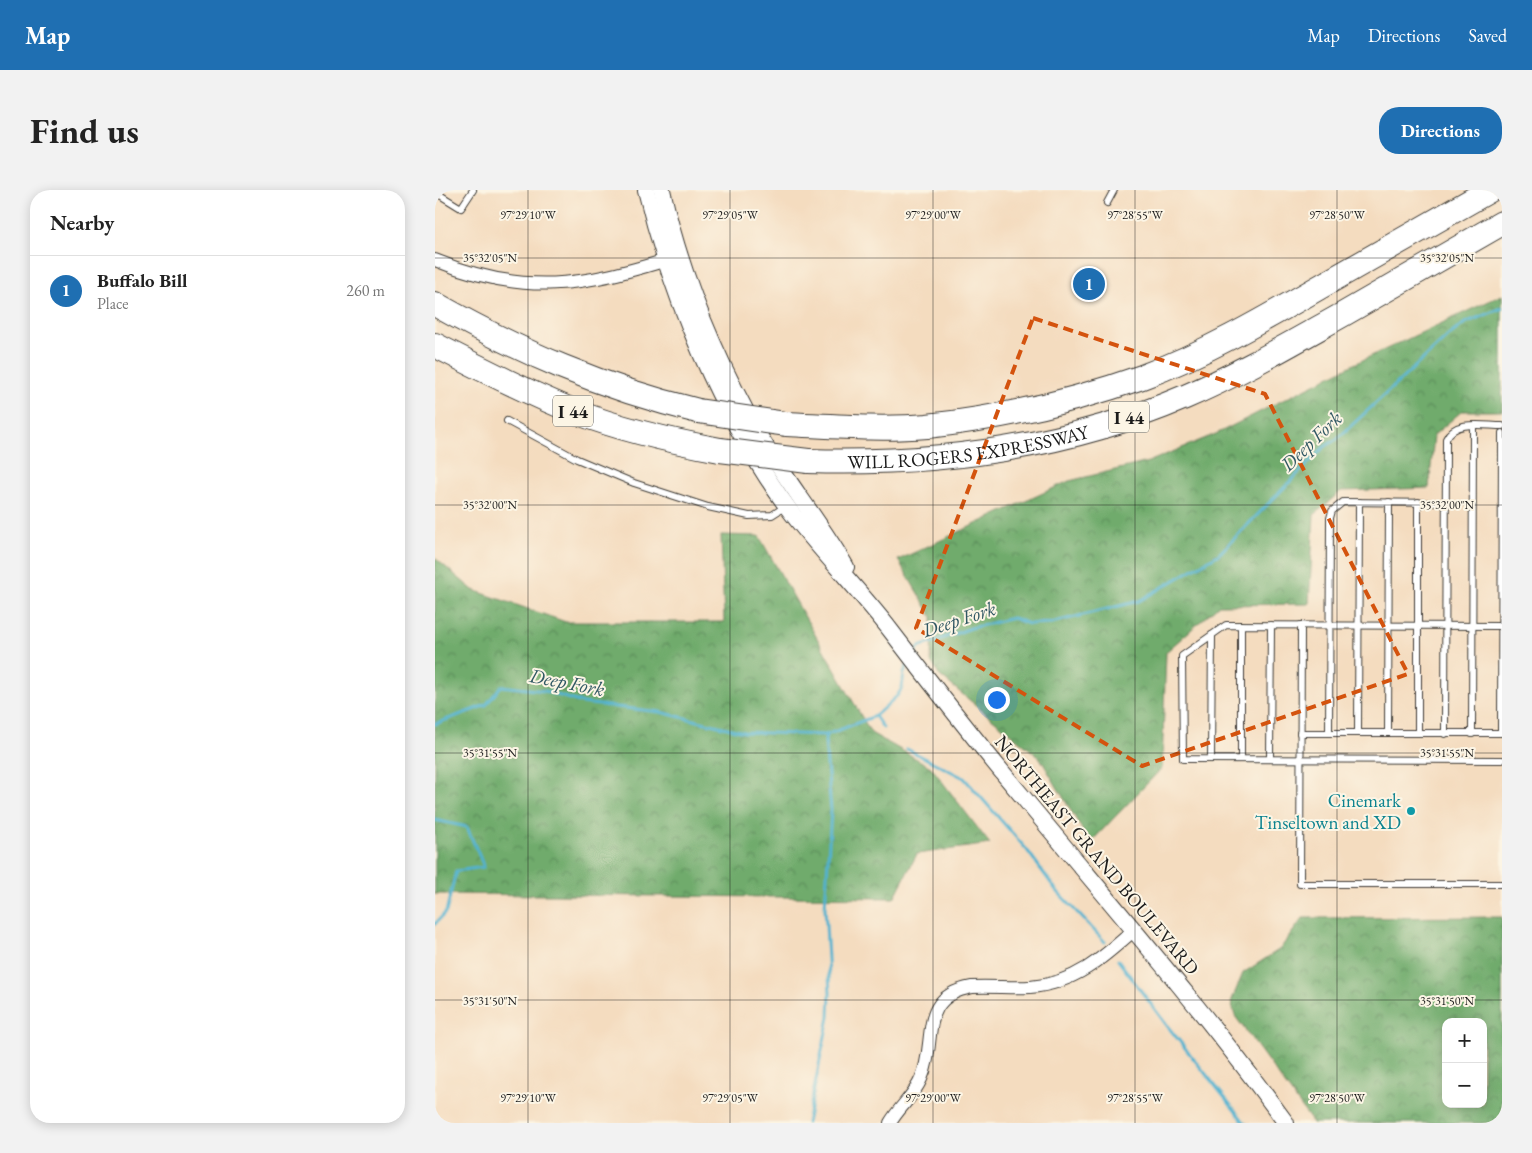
<!DOCTYPE html>
<html lang="en">
<head>
<meta charset="utf-8">
<style>
  body { margin:0; font-family:"EB Garamond",serif; background:#f2f2f2; color:#222 }
  .controls { position:absolute; right:15px; bottom:15px; display:grid; overflow:hidden; border-radius:10px; box-shadow:0 2px 12px #0003 }
  .controls button { width:45px; height:45px; display:grid; place-items:center; padding:0; border:0; border-bottom:1px solid #e0e0e0; background:#fff; color:#222; font:25px sans-serif }
  .you { position:absolute; left:561px; top:509px; width:18px; height:18px; margin:-12px; border:4px solid #fff; border-radius:50%; background:#1a73e8; box-shadow:0 0 0 8px #1a73e833 }
  .badge { display:grid; place-items:center; width:32px; height:32px; border-radius:50%; background:#1f6fb2; color:#fff; font-size:16px; font-weight:700 }
  .pin { position:absolute; translate:-50% -50%; border:2px solid #fff; box-shadow:0 1px 5px #0006 }
  .list { margin:0; padding:0; list-style:none }
  h2 { display:flex; justify-content:space-between; align-items:center; height:65px; margin:0; padding:0 20px; font-size:21px }
  h2 small { font-size:16px; font-weight:400; color:#767676 }
  .list li { display:grid; grid-template-columns:32px 1fr auto; gap:15px; align-items:center; box-sizing:border-box; height:70px; padding:0 20px; border-top:1px solid #e0e0e0 }
  .list b { display:block; font-size:19px; white-space:nowrap }
  .list p { margin:0; font-size:16px; white-space:nowrap; color:#767676 }
  .list em { font-size:16px; font-style:normal; color:#767676 }
  .map { position:relative; flex:none; width:1067px; height:933px; overflow:hidden; border-radius:20px }
  header { display:flex; align-items:center; gap:30px; box-sizing:border-box; height:70px; padding:0 25px; background:#1f6fb2; color:#fff }
  header strong { font-size:24px }
  nav { display:flex; gap:28px; margin-inline-start:auto; font-size:18px }
  .intro { display:flex; align-items:center; justify-content:space-between; box-sizing:border-box; height:120px; padding:0 30px }
  h1 { margin:0; font-size:35px }
  .button { padding:12px 22px; border-radius:20px; background:#1f6fb2; color:#fff; font-size:18px; font-weight:700 }
  main { display:flex; gap:30px; padding:0 30px }
  aside { flex:1; background:#fff; border-radius:20px; box-shadow:0 2px 12px #0003 }
  .map>svg:first-child { display:block }
</style>
</head>
<body>
<header>
<strong>Map</strong>
<nav><a>Map</a><a>Directions</a><a>Saved</a></nav>
</header>
<div class="intro"><h1>Find us</h1><a class="button">Directions</a></div>
<main>
<aside>
<h2>Nearby<small></small></h2>
<ul class="list">
<li><span class="badge">1</span><div><b>Buffalo Bill</b><p>Place</p></div><em>260 m</em></li>
</ul>
</aside>
<div class="map">
<svg width="1067" height="933" viewBox="0 0 1067 933">
  <defs>
    <pattern id="forest-crowns" width="20" height="18" patternUnits="userSpaceOnUse" patternTransform="scale(1.25)"><rect width="20" height="18" fill="#6fab6c"/><path d="M2 6a3 3 0 1 1 6 0M12 15a3 3 0 1 1 6 0" fill="none" stroke="#5a8a58"/></pattern>
  </defs>
  <rect width="100%" height="100%" fill="#fcf5e5"/>
  <filter id="ink" filterUnits="userSpaceOnUse"><feTurbulence type="fractalNoise" baseFrequency=".02" numOctaves="2"/><feDisplacementMap in="SourceGraphic" scale="10" xChannelSelector="R" yChannelSelector="G"/><feConvolveMatrix kernelMatrix="1 2 1 2 8 2 1 2 1" color-interpolation-filters="sRGB"/></filter>
  <filter id="wash" filterUnits="userSpaceOnUse"><feTurbulence type="fractalNoise" baseFrequency=".0096" numOctaves="4" result="noise"/><feDisplacementMap in="SourceGraphic" scale="20" xChannelSelector="R" yChannelSelector="G"/><feGaussianBlur stdDeviation="1.12" result="paint"/><feColorMatrix in="noise" values="0 0 0 0 0 0 0 0 0 0 0 0 0 0 0 0 0 1.4 0 .05"/><feComposite in="paint" operator="in"/></filter>
  <g filter="url(#wash)">
    <rect width="100%" height="100%" fill="#f4dcbf"/>
    <g fill="url(#forest-crowns)" stroke="#466444" fill-rule="evenodd">
      <polygon points="1067,105 1067,221 1027,221 999,245 994,298 906,301 879,325 874,414 784,415 731,462 727,578 655,653 605,568 504,485 496,471 497,427 463,370 634,291 713,272 783,243 919,174"/>
      <polygon points="286,345 324,346 436,543 496,577 555,654 482,664 459,708 0,704 0,368 38,400 131,432 289,432"/>
      <path d="M1067 727V933H878L800 826 796 812 808 783 845 759 868 728ZM1011 832H1048V914H1011Z"/>
    </g>
    <g fill="none" stroke-linecap="round" stroke-linejoin="round">
      <g stroke="#51b2d0" stroke-width="3">
        <polyline points="480,463 484,457 536,438 578,428 594,434 616,433 704,411 784,364 888,258 903,248 1013,146 1030,133 1067,118"/>
        <polyline points="440,526 448,538"/>
        <polyline points="0,534 51,515 66,496 110,501 147,513 225,522 309,542 391,545 440,526 462,506 467,498 469,482 474,472"/>
        <polyline points="472,559 529,588 592,660 621,700 670,752"/>
        <polyline points="0,630 32,637 49,677 21,681 11,722 0,734"/>
        <polyline points="683,770 730,833 810,933"/>
        <polyline points="372,933 394,827 395,803 390,718 396,620 390,550 391,545"/>
      </g>
    </g>
  </g>
  <g filter="url(#ink)">
    <g fill="none" stroke-linecap="round" stroke-linejoin="round">
      <defs>
        <g id="service">
          <polyline points="0,2 26,18 38,0"/>
          <polyline points="672,13 679,0"/>
          <polyline points="72,231 142,269 199,293 273,317 314,326 337,325 351,316"/>
          <polyline points="866,435 865,694 1067,694"/>
          <polyline points="1067,436 791,435 747,466 748,569 1067,570"/>
          <polyline points="865,543 1067,543"/>
          <polyline points="894,543 895,328 897,321 908,312 1010,313"/>
          <polyline points="923,543 924,312"/>
          <polyline points="953,543 954,312"/>
          <polyline points="983,543 983,312"/>
          <polyline points="1066,543 1067,243"/>
          <path d="M1010 544 1011 249C1020 229 1049 236 1067 236"/>
          <polyline points="1037,544 1038,236"/>
          <polyline points="776,569 777,445"/>
          <polyline points="806,569 806,435"/>
          <polyline points="835,569 836,435"/>
        </g>
        <g id="minor">
          <path d="M0 70C90 107 148 96 238 68"/>
          <path d="M455 933C464 917 479 906 486 889 503 852 481 807 537 797 556 796 576 798 595 797 639 794 668 768 699 740"/>
        </g>
        <g id="tertiary">
          <path d="M211 0C237 109 287 227 353 318 385 361 423 398 456 441 499 497 542 553 588 607 677 715 769 820 851 933"/>
          <path d="M227 0C246 86 282 171 325 247 352 292 385 332 411 377"/>
        </g>
        <g id="motorway">
          <path d="M0 114C85 162 168 198 263 221"/>
          <path d="M0 155C46 179 93 203 141 222 188 240 236 251 285 260"/>
          <path d="M351 234C397 236 445 240 492 236 565 228 637 212 707 187 769 164 826 131 883 98 940 65 998 33 1055 0"/>
          <path id="s1" d="M373 271C502 275 631 258 750 207 804 184 855 154 907 125 960 94 1014 64 1067 33"/>
        </g>
      </defs>
      <use href="#service" stroke="#3c3934" stroke-width="8"/>
      <use href="#minor" stroke="#3c3934" stroke-width="14"/>
      <use href="#tertiary" stroke="#3c3934" stroke-width="18"/>
      <use href="#motorway" stroke="#3c3934" stroke-width="26"/>
      <use href="#service" stroke="#fff" stroke-width="6"/>
      <use href="#minor" stroke="#fff" stroke-width="12"/>
      <use href="#tertiary" stroke="#fff" stroke-width="16"/>
      <use href="#motorway" stroke="#fff" stroke-width="24"/>
      <defs>
        <g id="motorway-bridge">
          <polyline points="263,221 351,234"/>
          <polyline points="285,260 373,271"/>
        </g>
      </defs>
      <use href="#motorway-bridge" stroke="#3c3934" stroke-width="26" stroke-linecap="butt"/>
      <use href="#motorway-bridge" stroke="#fff" stroke-width="24"/>
    </g>
  </g>
  <path fill="none" stroke="#d4530e" stroke-width="4" stroke-dasharray="10 6" stroke-linejoin="round" d="M598 128 830 204 973 484 707 576 481 438Z"/>
  <path fill="none" stroke="#1c1c1c" stroke-width="1" stroke-opacity="0.45" d="M93 0V933M295 0V933M498 0V933M700 0V933M902 0V933M0 68H1067M0 315H1067M0 563H1067M0 810H1067"/>
  <circle fill="#0f9aa8" stroke="#fcf5e5" stroke-width="2" cx="976" cy="621" r="5"/>
  <g text-anchor="middle" dominant-baseline="central" stroke-width="4" stroke-linejoin="round" paint-order="stroke">
    <g fill="#fcf5e5" stroke="#5f5d58" stroke-width="1">
      <rect x="118" y="205.5" width="40" height="31" rx="4"/>
      <rect x="674" y="211.5" width="40" height="31" rx="4"/>
    </g>
    <g font-size="18" font-weight="bold" fill="#1c1c1c">
      <text x="138" y="221">I 44</text>
      <text x="694" y="227">I 44</text>
    </g>
    <g font-size="19" fill="#1c1c1c" stroke="#fcf5e5">
      <text stroke="none"><textPath href="#s1" startOffset="161">WILL ROGERS EXPRESSWAY</textPath></text>
      <text transform="translate(662 665) rotate(50)">NORTHEAST GRAND BOULEVARD</text>
    </g>
    <g font-size="19" fill="#0d838f" stroke="#fcf5e5" text-anchor="end">
      <text x="966" y="610">Cinemark<tspan x="966" dy="22">Tinseltown and XD</tspan></text>
    </g>
    <g font-size="20" font-style="italic" fill="#315864" stroke="#fcf5e5">
      <text transform="translate(876 251) rotate(-44)">Deep Fork</text>
      <text transform="translate(524 429) rotate(-18)">Deep Fork</text>
      <text transform="translate(132 492) rotate(11)">Deep Fork</text>
    </g>
  </g>
  <g font-size="12" text-anchor="middle" fill="#1c1c1c" stroke="#fcf5e5" stroke-width="4" stroke-linejoin="round" paint-order="stroke">
    <text x="93" y="29">97°29'10"W</text>
    <text x="295" y="29">97°29'05"W</text>
    <text x="498" y="29">97°29'00"W</text>
    <text x="700" y="29">97°28'55"W</text>
    <text x="902" y="29">97°28'50"W</text>
    <text x="55" y="72">35°32'05"N</text>
    <text x="1012" y="72">35°32'05"N</text>
    <text x="55" y="319">35°32'00"N</text>
    <text x="1012" y="319">35°32'00"N</text>
    <text x="55" y="567">35°31'55"N</text>
    <text x="1012" y="567">35°31'55"N</text>
    <text x="55" y="815">35°31'50"N</text>
    <text x="1012" y="815">35°31'50"N</text>
    <text x="93" y="912">97°29'10"W</text>
    <text x="295" y="912">97°29'05"W</text>
    <text x="498" y="912">97°29'00"W</text>
    <text x="700" y="912">97°28'55"W</text>
    <text x="902" y="912">97°28'50"W</text>
  </g>
</svg>
<div class="controls">
<button>+</button>
<button>−</button>
</div>
<div class="you"></div>
<div class="pin badge" style="left:654px;top:94px">1</div>
</div>
</main>
</body>
</html>
